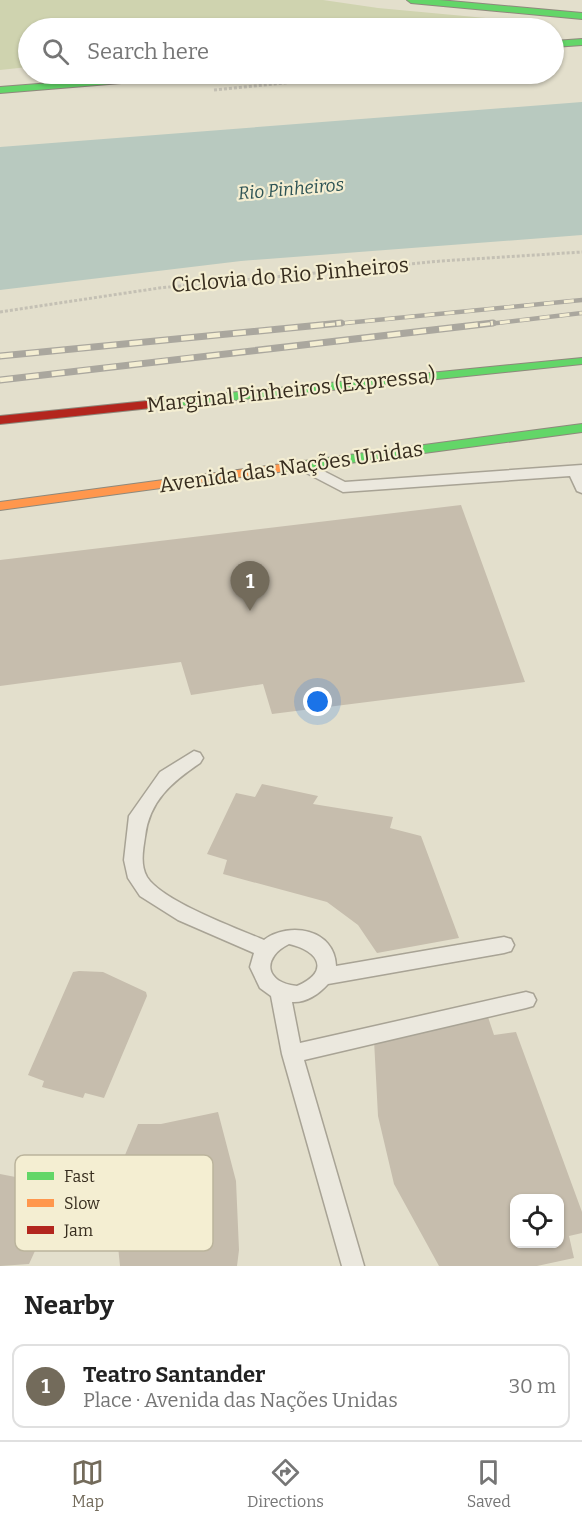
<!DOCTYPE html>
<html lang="en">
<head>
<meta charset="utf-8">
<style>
  body { margin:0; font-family:Bitter,serif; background:#f2f2f2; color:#222 }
  .controls { position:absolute; right:18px; bottom:18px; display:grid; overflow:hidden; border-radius:12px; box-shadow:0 2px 4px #0004 }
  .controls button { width:54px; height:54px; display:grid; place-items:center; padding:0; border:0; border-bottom:2px solid #e0e0e0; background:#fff; color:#222; font:30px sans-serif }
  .you { position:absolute; left:318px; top:702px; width:21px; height:21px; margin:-15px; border:4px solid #fff; border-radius:50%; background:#1a73e8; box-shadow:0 0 0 9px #1a73e833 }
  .badge { display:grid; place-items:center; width:39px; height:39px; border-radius:50%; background:#736b5b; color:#fff; font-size:20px; font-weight:700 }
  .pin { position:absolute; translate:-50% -50px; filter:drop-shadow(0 2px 3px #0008) }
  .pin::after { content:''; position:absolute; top:32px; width:21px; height:18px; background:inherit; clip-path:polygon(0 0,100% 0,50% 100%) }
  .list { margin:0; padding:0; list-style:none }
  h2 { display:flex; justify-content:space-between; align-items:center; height:78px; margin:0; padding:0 24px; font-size:26px }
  h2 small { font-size:20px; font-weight:400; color:#767676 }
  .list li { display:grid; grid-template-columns:39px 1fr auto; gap:18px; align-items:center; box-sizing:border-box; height:84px; margin:0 12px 12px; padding:0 12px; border:2px solid #e0e0e0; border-radius:12px }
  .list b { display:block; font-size:22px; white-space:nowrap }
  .list p { margin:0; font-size:20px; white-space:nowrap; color:#767676 }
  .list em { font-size:20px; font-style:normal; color:#767676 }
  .icon { flex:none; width:33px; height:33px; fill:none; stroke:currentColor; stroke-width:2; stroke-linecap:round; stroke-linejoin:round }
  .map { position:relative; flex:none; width:582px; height:1266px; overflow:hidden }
  .search { position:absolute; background:#fff; box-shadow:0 2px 4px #0004; left:18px; right:18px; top:18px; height:66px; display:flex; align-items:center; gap:15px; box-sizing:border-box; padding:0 21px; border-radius:33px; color:#767676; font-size:22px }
  .sheet { height:174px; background:#fff }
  nav { display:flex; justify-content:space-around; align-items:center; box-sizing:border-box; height:84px; border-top:2px solid #e0e0e0; background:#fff; font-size:16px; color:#767676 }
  nav a { display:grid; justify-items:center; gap:3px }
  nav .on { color:#736b5b }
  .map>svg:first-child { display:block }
</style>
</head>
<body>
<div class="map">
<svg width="582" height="1266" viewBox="0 0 582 1266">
  <rect width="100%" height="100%" fill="#e3dfcc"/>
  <polygon fill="#cfd3af" points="0,0 323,0 378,8 539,23 539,26 510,28 28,28 28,67 0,70"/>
  <polygon fill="#b8c9bf" points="582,102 582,235 241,261 0,290 0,147"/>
  <g fill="#c6bdad" fill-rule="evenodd">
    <polygon points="461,505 525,682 272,714 263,684 191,695 181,662 0,686 0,560"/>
    <polygon points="262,784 318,796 313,804 393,817 390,828 421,836 459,938 377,953 358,925 327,902 223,874 227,860 207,854 236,793 255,797"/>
    <polygon points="79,971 103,972 146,992 147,996 104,1098 85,1093 83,1098 42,1087 44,1081 28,1075 73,972"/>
    <path d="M488 1017 494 1035 516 1032 582 1212V1233L569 1236 574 1258 537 1266H439L394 1184 378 1116 374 1040ZM514 1198H560V1244H514Z"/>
    <polygon points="218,1112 236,1181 239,1250 237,1266 120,1266 112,1186 138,1124 161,1124"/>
    <polygon points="0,1174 36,1181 33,1194 60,1196 29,1264 0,1266"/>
  </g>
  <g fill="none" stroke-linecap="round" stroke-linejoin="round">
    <defs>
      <g id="lane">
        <polygon points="304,461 345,482 582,465 582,493 577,491 570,476 343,492 299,469 297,466"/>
        <path d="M194 751 200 753 203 758 200 763C172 782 149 801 145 837 143 850 140 865 147 877 162 901 236 928 264 940 289 921 335 929 336 966L504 937 511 939 514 945 511 951 504 953 328 984C319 994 306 1003 292 1002L300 1043 526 992 533 994 536 1000 533 1006 526 1008 304 1060 364 1266H342L282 1054 271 996 260 988 250 967 254 953 178 920 140 896 128 878 124 860 129 816 160 772ZM289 944C320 951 330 972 297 986 265 983 261 958 289 944Z"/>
      </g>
      <g id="fast">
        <polygon points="407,0 439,0 582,13 582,19 411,3"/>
        <polygon points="582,39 582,45 554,47 554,41"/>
        <polygon points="166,74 199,74 194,77 0,93 0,87"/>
        <polygon points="582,358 582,364 147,409 141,405 147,401"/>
        <polygon points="582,424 582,432 282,472 276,468 282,464"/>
      </g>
      <polygon id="slow" points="282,464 286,465 288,468 286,471 0,510 0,502"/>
      <polygon id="jam" points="147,401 153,405 151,408 0,424 0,416"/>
    </defs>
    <use href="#lane" stroke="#a8a395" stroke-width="3"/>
    <use href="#fast" stroke="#8e897c" stroke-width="2"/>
    <use href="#slow" stroke="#8e897c" stroke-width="2"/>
    <use href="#jam" stroke="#8e897c" stroke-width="2"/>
    <g stroke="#c4c0b4" stroke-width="3" stroke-dasharray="3 2" stroke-linecap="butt">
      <polyline points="214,90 375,74"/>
      <polyline points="0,312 159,288 441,261 582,252"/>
    </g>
    <use href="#lane" fill="#ebe8de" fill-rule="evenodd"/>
    <use href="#fast" fill="#63d668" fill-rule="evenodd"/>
    <use href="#slow" fill="#ff974d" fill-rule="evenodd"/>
    <use href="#jam" fill="#b3261e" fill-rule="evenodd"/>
    <defs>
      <g id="rail-far1">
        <polyline points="325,325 582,300"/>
        <polyline points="480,325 582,313"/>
      </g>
      <g id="rail">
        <polyline points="0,356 341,323"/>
        <polyline points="0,380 493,323"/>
      </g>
    </defs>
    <use href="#rail-far1" stroke="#aaa79e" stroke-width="4.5"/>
    <use href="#rail" stroke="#aaa79e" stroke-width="7"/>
    <use href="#rail-far1" stroke="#f4eed2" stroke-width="3" stroke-dasharray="10" stroke-linecap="butt"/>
    <use href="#rail" stroke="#f4eed2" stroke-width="4.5" stroke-dasharray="13" stroke-linecap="butt"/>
  </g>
  <g text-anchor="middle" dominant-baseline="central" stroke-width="4.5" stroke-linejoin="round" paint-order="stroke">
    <g font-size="18" font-style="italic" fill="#2e5455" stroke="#f4eed2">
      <text transform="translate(291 189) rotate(-5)">Rio Pinheiros</text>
    </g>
    <g font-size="21" fill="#362c1e" stroke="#f4eed2">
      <text transform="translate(290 275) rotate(-5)">Ciclovia do Rio Pinheiros</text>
      <text transform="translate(291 390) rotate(-6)">Marginal Pinheiros (Expressa)</text>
      <text transform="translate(291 467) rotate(-8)">Avenida das Nações Unidas</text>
    </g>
  </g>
  <rect x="15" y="1155" width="198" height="96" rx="9" fill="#f4eed2" stroke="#bbb49c" stroke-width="1.5"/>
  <rect x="27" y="1172" width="27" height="8" fill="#63d668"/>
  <rect x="27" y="1199" width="27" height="8" fill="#ff974d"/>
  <rect x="27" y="1226" width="27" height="8" fill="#b3261e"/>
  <g font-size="16" fill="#362c1e">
    <text x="64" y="1182">Fast</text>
    <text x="64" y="1209">Slow</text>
    <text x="64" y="1236">Jam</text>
  </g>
</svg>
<div class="controls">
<button><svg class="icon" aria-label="locate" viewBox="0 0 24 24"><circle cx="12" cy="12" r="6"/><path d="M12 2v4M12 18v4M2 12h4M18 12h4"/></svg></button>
</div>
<div class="you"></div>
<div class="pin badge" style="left:250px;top:611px">1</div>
<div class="search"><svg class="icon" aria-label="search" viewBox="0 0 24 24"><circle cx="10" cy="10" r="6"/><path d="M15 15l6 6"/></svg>Search here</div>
</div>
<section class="sheet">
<h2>Nearby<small></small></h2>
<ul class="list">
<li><span class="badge">1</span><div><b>Teatro Santander</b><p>Place · Avenida das Nações Unidas</p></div><em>30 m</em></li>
</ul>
</section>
<nav>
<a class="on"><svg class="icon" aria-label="map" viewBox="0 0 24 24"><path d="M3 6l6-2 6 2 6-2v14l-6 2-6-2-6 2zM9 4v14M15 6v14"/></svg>Map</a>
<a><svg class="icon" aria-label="directions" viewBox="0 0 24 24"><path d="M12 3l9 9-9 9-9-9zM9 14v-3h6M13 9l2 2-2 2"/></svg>Directions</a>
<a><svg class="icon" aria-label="saved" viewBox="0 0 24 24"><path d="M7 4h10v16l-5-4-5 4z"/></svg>Saved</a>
</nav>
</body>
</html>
